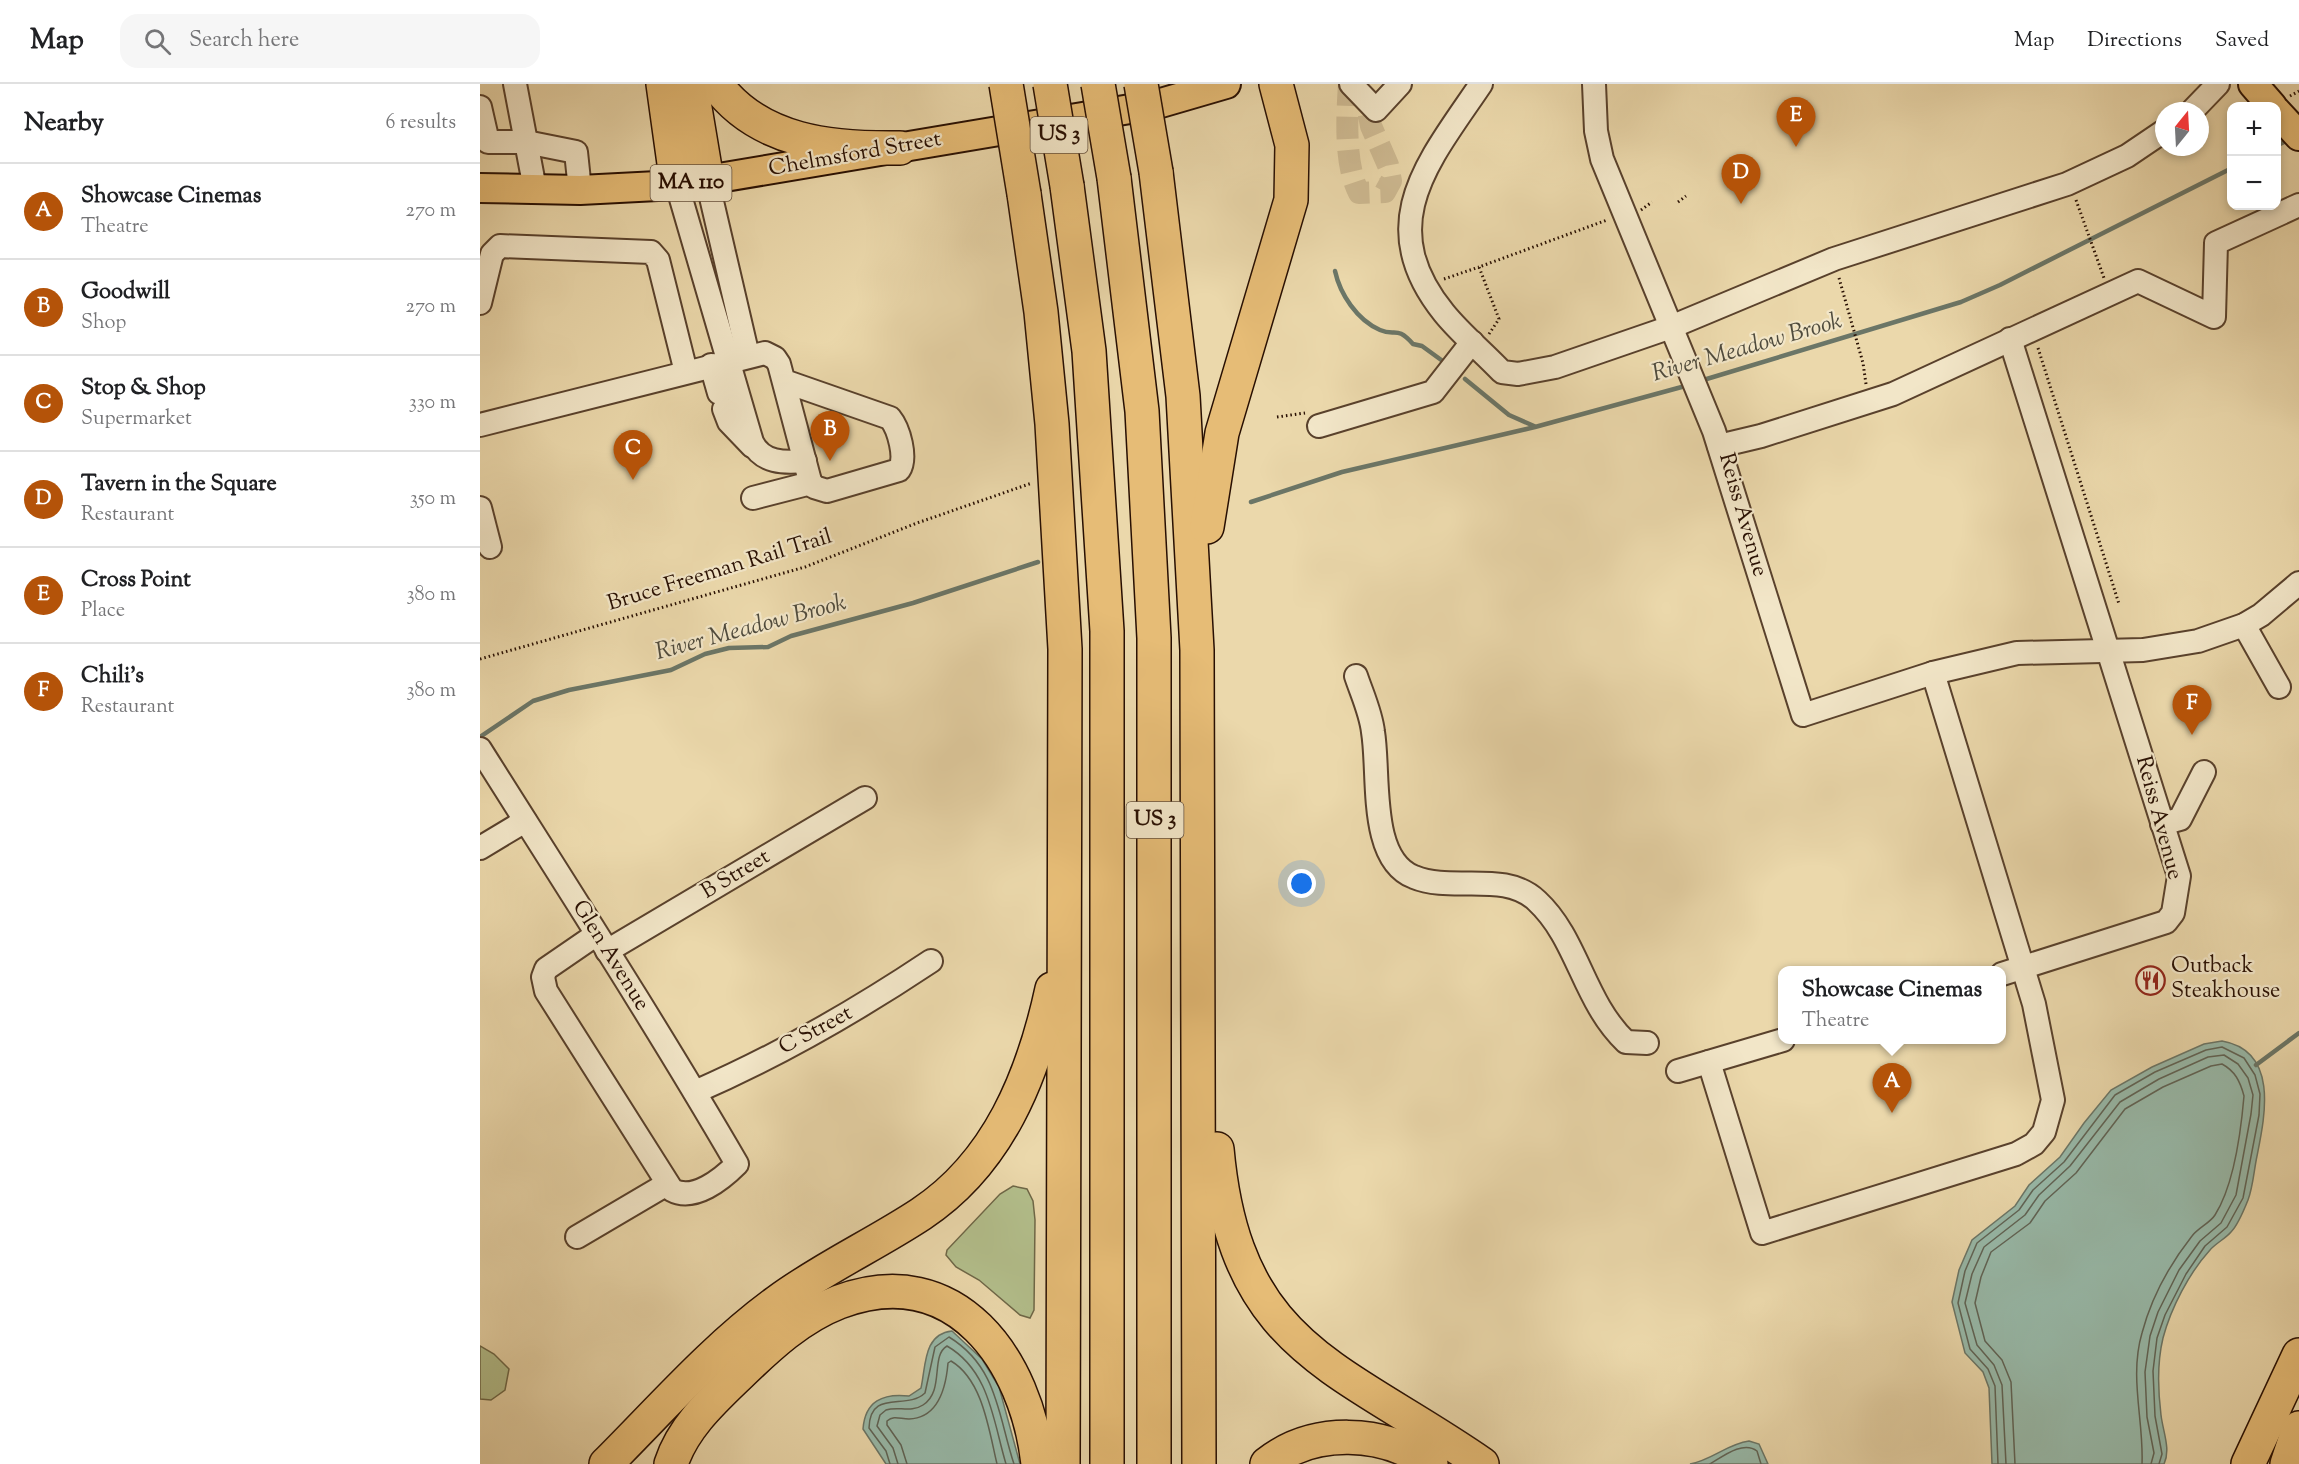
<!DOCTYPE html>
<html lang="en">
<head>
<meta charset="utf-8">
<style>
  body { margin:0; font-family:"Sorts Mill Goudy",serif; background:#f6f6f6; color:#202124 }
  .controls { position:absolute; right:18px; top:18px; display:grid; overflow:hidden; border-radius:12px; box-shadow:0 3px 9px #0003 }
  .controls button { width:54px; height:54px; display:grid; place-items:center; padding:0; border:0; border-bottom:2px solid #e0e0e0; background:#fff; color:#202124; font:30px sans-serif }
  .compass { position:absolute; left:1675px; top:18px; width:54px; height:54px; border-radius:50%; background:#fff; box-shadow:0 3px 9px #0003; rotate:18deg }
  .you { position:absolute; left:822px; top:800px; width:21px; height:21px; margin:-15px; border:4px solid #fff; border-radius:50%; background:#1a73e8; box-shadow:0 0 0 9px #1a73e833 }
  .badge { display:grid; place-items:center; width:39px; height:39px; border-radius:50%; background:#b45309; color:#fff; font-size:20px; font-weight:700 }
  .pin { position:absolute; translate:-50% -50px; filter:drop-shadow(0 2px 3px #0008) }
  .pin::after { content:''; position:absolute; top:32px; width:21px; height:18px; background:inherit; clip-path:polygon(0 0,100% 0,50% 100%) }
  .popup { position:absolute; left:1298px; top:882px; width:228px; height:78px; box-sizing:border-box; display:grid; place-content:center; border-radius:12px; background:#fff; filter:drop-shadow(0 2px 4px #0005); font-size:20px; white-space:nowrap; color:#757577 }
  .popup b { font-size:22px; color:#202124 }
  .popup::after { content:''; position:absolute; left:50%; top:100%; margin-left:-12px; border:12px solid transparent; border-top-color:#fff }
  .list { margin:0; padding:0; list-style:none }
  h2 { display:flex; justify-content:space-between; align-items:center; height:78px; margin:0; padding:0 24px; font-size:26px }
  h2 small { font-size:20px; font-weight:400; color:#757577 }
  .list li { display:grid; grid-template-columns:39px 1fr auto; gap:18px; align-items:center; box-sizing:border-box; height:96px; padding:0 24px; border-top:2px solid #e0e0e0 }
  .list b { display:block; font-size:22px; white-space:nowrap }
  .list p { margin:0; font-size:20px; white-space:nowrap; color:#757577 }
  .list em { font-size:20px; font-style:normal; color:#757577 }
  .icon { flex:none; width:33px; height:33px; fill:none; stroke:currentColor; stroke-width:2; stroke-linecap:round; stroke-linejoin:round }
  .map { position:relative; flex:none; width:1819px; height:1380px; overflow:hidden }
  header { display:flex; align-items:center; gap:36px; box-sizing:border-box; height:84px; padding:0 30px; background:#fff; border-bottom:2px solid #e0e0e0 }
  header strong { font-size:28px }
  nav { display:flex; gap:33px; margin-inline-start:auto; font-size:21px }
  .search { width:420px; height:54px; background:#f6f6f6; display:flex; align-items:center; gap:15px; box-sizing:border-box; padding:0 21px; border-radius:18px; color:#757577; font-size:22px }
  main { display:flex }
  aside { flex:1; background:#fff }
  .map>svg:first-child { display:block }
</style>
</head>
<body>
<header>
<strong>Map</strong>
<div class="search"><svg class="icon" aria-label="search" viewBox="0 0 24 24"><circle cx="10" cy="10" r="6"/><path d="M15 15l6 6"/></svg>Search here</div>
<nav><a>Map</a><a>Directions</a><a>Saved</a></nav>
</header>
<main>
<aside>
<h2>Nearby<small>6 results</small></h2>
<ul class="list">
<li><span class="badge">A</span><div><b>Showcase Cinemas</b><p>Theatre</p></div><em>270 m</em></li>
<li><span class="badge">B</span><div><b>Goodwill</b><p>Shop</p></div><em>270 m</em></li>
<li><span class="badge">C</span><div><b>Stop &amp; Shop</b><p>Supermarket</p></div><em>330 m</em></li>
<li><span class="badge">D</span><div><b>Tavern in the Square</b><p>Restaurant</p></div><em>350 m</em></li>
<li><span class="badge">E</span><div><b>Cross Point</b><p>Place</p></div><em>380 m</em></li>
<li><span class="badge">F</span><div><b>Chili's</b><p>Restaurant</p></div><em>380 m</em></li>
</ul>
</aside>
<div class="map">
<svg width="1819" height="1380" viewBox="0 0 1819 1380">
  <rect width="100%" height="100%" fill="#ebd8ab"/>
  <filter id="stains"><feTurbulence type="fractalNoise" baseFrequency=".00333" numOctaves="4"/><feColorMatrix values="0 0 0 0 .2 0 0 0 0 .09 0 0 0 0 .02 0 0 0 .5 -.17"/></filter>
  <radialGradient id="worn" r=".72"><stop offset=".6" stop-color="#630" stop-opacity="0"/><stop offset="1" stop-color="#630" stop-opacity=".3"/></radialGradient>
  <g fill="#b3bf8c" stroke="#6e6747" stroke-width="1.5">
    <polygon points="533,1102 547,1105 553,1117 555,1136 554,1226 550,1234 540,1231 499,1196 476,1183 466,1171 467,1166 520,1110"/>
    <polygon points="0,1262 14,1270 29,1285 25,1306 11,1316 0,1315"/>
  </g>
  <g fill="#98baaa" stroke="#6b7667" stroke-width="1.5">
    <path d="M1742 957C1799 967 1785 1032 1777 1072 1774 1086 1773 1103 1768 1116 1764 1126 1758 1141 1751 1148 1745 1155 1736 1159 1730 1166 1709 1189 1691 1224 1683 1254 1677 1279 1678 1307 1681 1331 1683 1348 1691 1365 1684 1380H1512L1509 1304 1503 1288 1485 1269 1472 1218 1479 1186 1492 1156 1535 1122 1549 1101 1580 1073 1604 1039 1631 1006 1672 983 1724 960Z"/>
    <path d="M472 1247 502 1275 519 1303 540 1380H406L383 1345C385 1317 403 1309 429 1312L441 1304C446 1282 443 1250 472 1247Z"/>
    <path d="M1269 1357 1279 1360 1288 1380H1210C1232 1376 1247 1360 1269 1357Z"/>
  </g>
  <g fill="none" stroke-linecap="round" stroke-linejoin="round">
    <g stroke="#606456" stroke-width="1.5">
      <path d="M410 1380 406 1367 389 1344C390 1304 426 1327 445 1309L455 1263 469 1253C518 1283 518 1332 534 1380"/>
      <path d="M418 1380 413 1364 397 1342 400 1331 406 1326C418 1322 431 1329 443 1321 465 1307 450 1272 467 1262 510 1287 513 1337 526 1380"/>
      <path d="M427 1380 421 1361 407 1341V1337C414 1331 420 1335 429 1335 459 1334 466 1303 468 1279L471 1277C503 1296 509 1347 517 1380"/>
      <path d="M1230 1380C1242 1373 1263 1356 1277 1367L1281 1380"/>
      <polyline points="1518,1380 1515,1302 1508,1285 1490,1265 1478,1219 1485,1187 1497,1159 1539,1126 1553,1106 1584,1078 1635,1011 1675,988 1726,966 1742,963 1764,974 1775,991 1780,1010 1779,1031 1763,1114 1747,1143 1725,1162 1706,1190 1685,1231 1677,1254 1673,1287 1675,1332 1682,1370 1679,1380"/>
      <polyline points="1526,1380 1522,1301 1514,1281 1497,1261 1485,1219 1492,1190 1504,1163 1545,1131 1559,1111 1590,1082 1640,1018 1679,995 1728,973 1744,971 1758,980 1768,994 1773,1011 1771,1030 1756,1111 1741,1139 1720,1157 1699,1186 1678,1228 1670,1252 1665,1288 1667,1333 1674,1369 1671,1380"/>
      <path d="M1535 1380 1531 1298 1522 1276 1505 1257 1495 1219 1501 1193 1511 1168 1550 1139 1565 1117 1596 1089 1645 1025 1683 1003 1731 982 1742 980C1755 987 1760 997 1764 1012 1761 1047 1754 1101 1735 1131 1730 1139 1718 1144 1712 1152 1690 1180 1671 1215 1662 1249 1649 1293 1664 1337 1662 1380"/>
    </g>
    <g stroke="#6b7667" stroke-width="4.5">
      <polyline points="1796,62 1810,55"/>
      <path d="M855 187C860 210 877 236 900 246 916 253 916 241 933 260L942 262 964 278"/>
      <polyline points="985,295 1029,331 1054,342"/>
      <polyline points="1220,297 1481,218 1520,201 1752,84"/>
      <polyline points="771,418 862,388 1055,343 1209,301"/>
      <polyline points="0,653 53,617 89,606 191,586 225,570 249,564 288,563 311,552 433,519 558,478"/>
      <polyline points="1776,981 1819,949"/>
    </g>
    <path stroke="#ceba92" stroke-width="22" stroke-dasharray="22 11" stroke-linecap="butt" d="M869 0C867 32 864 80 879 109L905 108 911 97 908 81 891 42 886 16"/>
    <defs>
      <g id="minor">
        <polyline points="35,0 55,105"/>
        <polyline points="871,0 896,26 920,0"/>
        <path d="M1001 0C949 77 892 140 964 229 981 250 1003 268 1022 288L1038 290 1075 283 1191 243 1354 175 1587 100 1647 72 1684 47"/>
        <polyline points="1114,0 1116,47 1122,75 1234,347 1323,631 1453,589 1537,569 1663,566 1718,557 1764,541 1781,531 1819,499"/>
        <polyline points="0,23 8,58 46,58 96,68 100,106"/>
        <polyline points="1712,27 1738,0"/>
        <polyline points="227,96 268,272"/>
        <path d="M197 101 272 358C282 379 304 379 325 377"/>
        <polyline points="0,219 12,170 20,162 171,168 178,176 206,288"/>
        <polyline points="231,281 239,309"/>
        <polyline points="244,325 249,338 272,362"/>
        <path d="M0 341 285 269 295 274 299 280 330 397 334 403 347 407 419 386C427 374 419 345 410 334L304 297"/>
        <polyline points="839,342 953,308 992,258"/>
        <polyline points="1239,362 1281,352 1413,310 1658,197 1734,233 1736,159 1819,121"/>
        <polyline points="273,414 331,399"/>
        <polyline points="0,424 10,463"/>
        <polyline points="1764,541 1799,603"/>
        <path d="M876 592C882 610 891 629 893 648 900 690 888 775 934 793 972 809 1025 786 1057 817 1098 855 1103 917 1146 958L1167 959"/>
        <path d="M0 665C87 803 175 939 257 1080 242 1095 214 1118 192 1106L66 907 63 893 66 885 117 850"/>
        <polyline points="1682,740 1700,735 1724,688"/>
        <polyline points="0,764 45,737"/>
        <polyline points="127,867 385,714"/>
        <polyline points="1522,890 1686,838 1693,829 1699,792 1530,255"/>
        <polyline points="1229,978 1282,1149 1536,1070 1554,1060 1564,1048 1573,1016 1554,920 1453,589"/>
        <polyline points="1198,987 1303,956"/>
        <path d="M215 1008C298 972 376 927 451 877"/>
        <polyline points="97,1153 187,1100"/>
      </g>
      <g id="major">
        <polyline points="1773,0 1792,22"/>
        <polyline points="1796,27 1819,52"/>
        <polyline points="0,104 100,106 197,101 674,21 746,0"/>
      </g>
      <g id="highway">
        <polyline points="183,0 197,101"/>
        <polyline points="211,0 227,96"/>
        <path d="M236 0C279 59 353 65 420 64"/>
        <polyline points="676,88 703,312 717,566 719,1380"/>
        <polyline points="634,94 662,327 674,554 674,1380"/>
        <polyline points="587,102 609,267 627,547 627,1380"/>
        <polyline points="544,110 561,228 572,340 585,565 583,1380"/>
        <polyline points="727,443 742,349 811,116 812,61 796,0"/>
        <path d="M737 1065C755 1265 859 1281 1002 1380"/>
        <path d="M126 1380C181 1325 234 1264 297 1218 343 1184 394 1161 441 1130 518 1079 553 993 572 905"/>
        <path d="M191 1380C203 1343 233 1316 260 1290 289 1262 320 1233 359 1218 476 1174 547 1277 558 1380"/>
        <path d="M787 1380C834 1343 903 1346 951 1380"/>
        <polyline points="1768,1380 1819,1271"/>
        <polyline points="1807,1380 1819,1344"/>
      </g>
    </defs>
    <use href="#minor" stroke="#59412c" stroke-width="26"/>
    <use href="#major" stroke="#280f02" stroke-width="32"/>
    <use href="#highway" stroke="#280f02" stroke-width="36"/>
    <g stroke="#280f02" stroke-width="3" stroke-dasharray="1.5 3" stroke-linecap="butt">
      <polyline points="1810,12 1819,7"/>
      <polyline points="1596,116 1624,194"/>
      <polyline points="1198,118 1206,112"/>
      <polyline points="1161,126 1172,118"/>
      <polyline points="1359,194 1383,279 1386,300"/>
      <polyline points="964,195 999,183"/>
      <polyline points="1009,250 1019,235 999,183 1127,136"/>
      <polyline points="1558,264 1639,520"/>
      <polyline points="797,333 825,329"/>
      <polyline points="0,575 325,483 437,439 552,399"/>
    </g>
    <use href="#minor" stroke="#f2e6c8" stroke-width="22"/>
    <use href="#major" stroke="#e6bc76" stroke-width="28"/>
    <use href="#highway" stroke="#e6bc76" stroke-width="33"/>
    <defs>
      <g id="highway-bridge">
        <polyline points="526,0 544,110"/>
        <polyline points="570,0 587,102"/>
        <polyline points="618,0 634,94"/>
        <polyline points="661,0 676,88"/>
      </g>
    </defs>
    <use href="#highway-bridge" stroke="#280f02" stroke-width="36" stroke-linecap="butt"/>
    <use href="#highway-bridge" stroke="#e6bc76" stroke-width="33"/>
  </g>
  <defs>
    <symbol id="restaurant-ring" viewBox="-11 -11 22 22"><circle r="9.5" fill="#f2e6c8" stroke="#8f2418" stroke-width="1.5"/><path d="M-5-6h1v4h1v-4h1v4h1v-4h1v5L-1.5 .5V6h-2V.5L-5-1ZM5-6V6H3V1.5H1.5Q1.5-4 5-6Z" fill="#8f2418"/></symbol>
  </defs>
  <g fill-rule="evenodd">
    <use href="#restaurant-ring" x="1654" y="880" width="33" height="33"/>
  </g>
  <g text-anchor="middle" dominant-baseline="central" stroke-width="4.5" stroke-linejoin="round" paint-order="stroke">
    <g fill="#f2e6c8" stroke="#65503d" stroke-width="1.5">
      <rect x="550.5" y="33" width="57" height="36" rx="4.5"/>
      <rect x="170.5" y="81" width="81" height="36" rx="4.5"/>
      <rect x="646.5" y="718" width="57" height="36" rx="4.5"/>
    </g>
    <g font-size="21" font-weight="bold" fill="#280f02">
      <text x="579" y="51">US 3</text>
      <text x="211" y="99">MA 110</text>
      <text x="675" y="736">US 3</text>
    </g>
    <g font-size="22" fill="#280f02" stroke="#f2e6c8">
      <text transform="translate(375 71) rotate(-10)">Chelmsford Street</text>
      <text transform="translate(1262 431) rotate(74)">Reiss Avenue</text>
      <text transform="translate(240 487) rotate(-17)">Bruce Freeman Rail Trail</text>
      <text transform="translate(1678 734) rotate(75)">Reiss Avenue</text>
      <text transform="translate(256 791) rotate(-31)">B Street</text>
      <text transform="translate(130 872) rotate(58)">Glen Avenue</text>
      <text transform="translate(336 947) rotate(-28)">C Street</text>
    </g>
    <g font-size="22" fill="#280f02" stroke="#f2e6c8" text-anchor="start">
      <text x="1691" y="883">Outback<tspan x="1691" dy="25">Steakhouse</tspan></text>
    </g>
    <g font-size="24" font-style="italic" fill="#4f4b3d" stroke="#f2e6c8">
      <text transform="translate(1267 264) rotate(-16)">River Meadow Brook</text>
      <text transform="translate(271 544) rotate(-15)">River Meadow Brook</text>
    </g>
  </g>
  <rect width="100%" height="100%" filter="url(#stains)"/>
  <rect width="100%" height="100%" fill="url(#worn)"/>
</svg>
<div class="controls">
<button>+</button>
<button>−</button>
</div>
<svg class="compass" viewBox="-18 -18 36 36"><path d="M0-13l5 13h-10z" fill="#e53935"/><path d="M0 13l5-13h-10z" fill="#757577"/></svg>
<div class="you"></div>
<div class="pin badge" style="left:1412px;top:1029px">A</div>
<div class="popup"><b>Showcase Cinemas</b>Theatre</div>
<div class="pin badge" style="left:350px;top:377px">B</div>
<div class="pin badge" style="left:153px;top:396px">C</div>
<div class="pin badge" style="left:1261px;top:120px">D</div>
<div class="pin badge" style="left:1316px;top:63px">E</div>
<div class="pin badge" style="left:1712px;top:651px">F</div>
</div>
</main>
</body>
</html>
